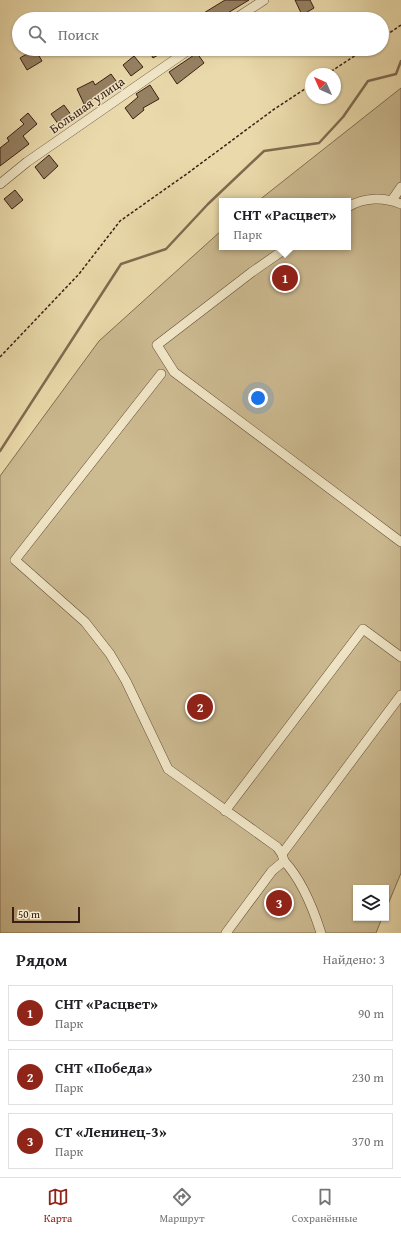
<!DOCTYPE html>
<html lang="ru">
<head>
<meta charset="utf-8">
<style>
  body { margin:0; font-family:"Gentium Book Plus",serif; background:#f6f6f6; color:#202124 }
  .controls { position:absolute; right:12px; bottom:12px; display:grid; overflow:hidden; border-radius:0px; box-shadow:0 1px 3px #0004 }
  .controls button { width:36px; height:36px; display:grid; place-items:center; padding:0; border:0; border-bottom:1px solid #e0e0e0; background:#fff; color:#202124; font:20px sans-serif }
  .compass { position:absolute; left:305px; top:68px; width:36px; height:36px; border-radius:50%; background:#fff; box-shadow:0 1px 3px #0004; rotate:315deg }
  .scale { position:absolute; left:12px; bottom:10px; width:68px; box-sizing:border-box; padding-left:4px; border:2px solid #3a2014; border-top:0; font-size:11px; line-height:14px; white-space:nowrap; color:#3a2014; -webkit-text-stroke:3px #f1e7c8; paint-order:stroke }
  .you { position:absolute; left:258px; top:398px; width:14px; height:14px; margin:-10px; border:3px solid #fff; border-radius:50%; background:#1a73e8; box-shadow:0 0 0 6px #1a73e833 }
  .badge { display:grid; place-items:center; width:26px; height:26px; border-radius:50%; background:#8f2418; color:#fff; font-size:13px; font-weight:700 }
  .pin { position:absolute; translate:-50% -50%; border:2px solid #fff; box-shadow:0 1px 4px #0006 }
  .popup { position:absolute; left:219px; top:198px; width:132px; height:52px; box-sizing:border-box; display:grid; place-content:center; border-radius:0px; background:#fff; filter:drop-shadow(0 1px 3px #0005); font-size:13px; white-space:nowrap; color:#757577 }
  .popup b { font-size:15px; color:#202124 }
  .popup::after { content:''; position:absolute; left:50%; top:100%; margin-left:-8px; border:8px solid transparent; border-top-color:#fff }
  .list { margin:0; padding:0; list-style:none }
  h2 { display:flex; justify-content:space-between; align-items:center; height:52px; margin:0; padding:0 16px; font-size:17px }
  h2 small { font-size:13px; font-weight:400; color:#757577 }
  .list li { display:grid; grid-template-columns:26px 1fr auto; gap:12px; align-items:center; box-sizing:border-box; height:56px; margin:0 8px 8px; padding:0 8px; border:1px solid #e0e0e0; border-radius:0px }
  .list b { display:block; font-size:15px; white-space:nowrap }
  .list p { margin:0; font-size:13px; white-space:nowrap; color:#757577 }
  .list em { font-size:13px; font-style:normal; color:#757577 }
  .icon { flex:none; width:22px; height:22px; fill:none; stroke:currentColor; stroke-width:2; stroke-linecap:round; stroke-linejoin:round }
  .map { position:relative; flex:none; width:401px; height:933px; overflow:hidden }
  .search { position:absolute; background:#fff; box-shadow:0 1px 3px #0004; left:12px; right:12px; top:12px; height:44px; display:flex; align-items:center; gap:10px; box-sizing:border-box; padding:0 14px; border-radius:22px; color:#757577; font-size:15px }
  .sheet { height:244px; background:#fff }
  nav { display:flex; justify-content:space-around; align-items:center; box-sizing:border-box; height:56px; border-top:1px solid #e0e0e0; background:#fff; font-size:11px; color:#757577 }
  nav a { display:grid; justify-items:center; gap:2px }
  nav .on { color:#8f2418 }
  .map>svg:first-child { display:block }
</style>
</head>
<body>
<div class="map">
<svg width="401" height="933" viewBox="0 0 401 933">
  <rect width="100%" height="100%" fill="#eadaab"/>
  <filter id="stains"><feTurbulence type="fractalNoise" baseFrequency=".005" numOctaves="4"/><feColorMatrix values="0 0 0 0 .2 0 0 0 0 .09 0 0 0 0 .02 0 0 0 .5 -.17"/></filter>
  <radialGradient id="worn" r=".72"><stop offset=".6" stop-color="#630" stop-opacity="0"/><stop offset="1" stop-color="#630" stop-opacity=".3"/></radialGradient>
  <polygon fill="#ccba91" stroke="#836d52" points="401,88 401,873 386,909 386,888 356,888 356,918 382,918 376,933 0,933 0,476 99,341 222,230 222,247 348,247 348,201 258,201"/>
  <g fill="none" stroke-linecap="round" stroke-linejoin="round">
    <polyline stroke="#806a50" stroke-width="2.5" points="0,451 121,264 166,249 208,204 264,151 319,143 343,117 368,81 396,74 401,61"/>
  </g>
  <g fill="#968163" stroke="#3a2014">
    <polygon points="225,0 249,0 218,19 194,19"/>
    <polygon points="295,0 310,0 314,8 302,15"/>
    <polygon points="35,49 42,61 27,70 20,58"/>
    <polygon points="148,49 168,49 153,58"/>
    <polygon points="197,53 204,63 177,84 169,72"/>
    <polygon points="134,56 143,67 131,76 123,65"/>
    <polygon points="111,74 119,85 84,104 77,89 93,81 95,85"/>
    <polygon points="150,85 159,99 143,108 144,110 133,119 125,108 138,97 136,94"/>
    <polygon points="64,105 72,116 59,125 51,114"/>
    <polygon points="28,113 37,124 23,136 29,144 0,166 0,148 9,141 7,138 24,124 20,120"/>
    <polygon points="49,155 58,166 44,179 35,167"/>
    <polygon points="15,190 23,200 12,209 4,199"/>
  </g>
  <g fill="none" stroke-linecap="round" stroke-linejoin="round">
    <defs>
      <g id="minor">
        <polyline points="235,19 264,0"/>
        <polyline points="0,184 27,162 190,49"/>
        <polyline points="392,200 401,187"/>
        <path d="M348 207C364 197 384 197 401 204"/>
        <polyline points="288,247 252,272 157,345 174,372 401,542"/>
        <polyline points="161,374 15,560 85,622 110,654 126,681 168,769 277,847 282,854 284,861"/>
        <polyline points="225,811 363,629 401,657"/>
        <polyline points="282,854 401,695"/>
        <path d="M226 933 272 871 284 861C302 880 313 908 321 933"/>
      </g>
    </defs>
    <use href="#minor" stroke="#664e3a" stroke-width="10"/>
    <g stroke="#3a2014" stroke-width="1.5" stroke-dasharray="3 2" stroke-linecap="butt">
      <polyline points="382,38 401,25"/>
      <polyline points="327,74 365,49"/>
      <polyline points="0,357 79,274 120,221 188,173 273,110 311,85"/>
    </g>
    <use href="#minor" stroke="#f1e7c8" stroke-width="9"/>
  </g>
  <g text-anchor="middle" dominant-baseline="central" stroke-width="3" stroke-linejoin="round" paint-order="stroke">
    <g font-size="13" fill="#3a2014" stroke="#f1e7c8">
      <text transform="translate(87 105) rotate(-35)">Большая улица</text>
    </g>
  </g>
  <rect width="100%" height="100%" filter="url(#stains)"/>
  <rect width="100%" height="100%" fill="url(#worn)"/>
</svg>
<div class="controls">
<button><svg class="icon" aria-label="layers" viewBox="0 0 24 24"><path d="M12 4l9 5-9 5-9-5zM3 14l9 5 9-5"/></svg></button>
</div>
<svg class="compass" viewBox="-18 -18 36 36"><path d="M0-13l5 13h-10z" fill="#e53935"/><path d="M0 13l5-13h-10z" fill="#757577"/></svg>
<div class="scale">50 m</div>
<div class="you"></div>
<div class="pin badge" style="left:285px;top:278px">1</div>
<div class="popup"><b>СНТ «Расцвет»</b>Парк</div>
<div class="pin badge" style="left:200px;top:707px">2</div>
<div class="pin badge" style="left:279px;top:903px">3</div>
<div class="search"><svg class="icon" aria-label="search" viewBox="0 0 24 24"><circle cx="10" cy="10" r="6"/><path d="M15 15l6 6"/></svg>Поиск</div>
</div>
<section class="sheet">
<h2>Рядом<small>Найдено: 3</small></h2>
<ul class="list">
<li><span class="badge">1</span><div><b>СНТ «Расцвет»</b><p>Парк</p></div><em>90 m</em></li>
<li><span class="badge">2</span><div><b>СНТ «Победа»</b><p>Парк</p></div><em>230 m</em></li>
<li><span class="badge">3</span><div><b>СТ «Ленинец-3»</b><p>Парк</p></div><em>370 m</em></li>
</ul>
</section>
<nav>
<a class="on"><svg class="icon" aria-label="map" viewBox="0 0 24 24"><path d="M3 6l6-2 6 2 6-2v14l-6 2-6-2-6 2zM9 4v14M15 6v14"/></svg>Карта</a>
<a><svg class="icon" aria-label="directions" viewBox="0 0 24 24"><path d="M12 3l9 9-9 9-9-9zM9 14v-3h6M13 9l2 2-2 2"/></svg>Маршрут</a>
<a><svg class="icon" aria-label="saved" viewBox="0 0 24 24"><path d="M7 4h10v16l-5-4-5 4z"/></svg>Сохранённые</a>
</nav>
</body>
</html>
